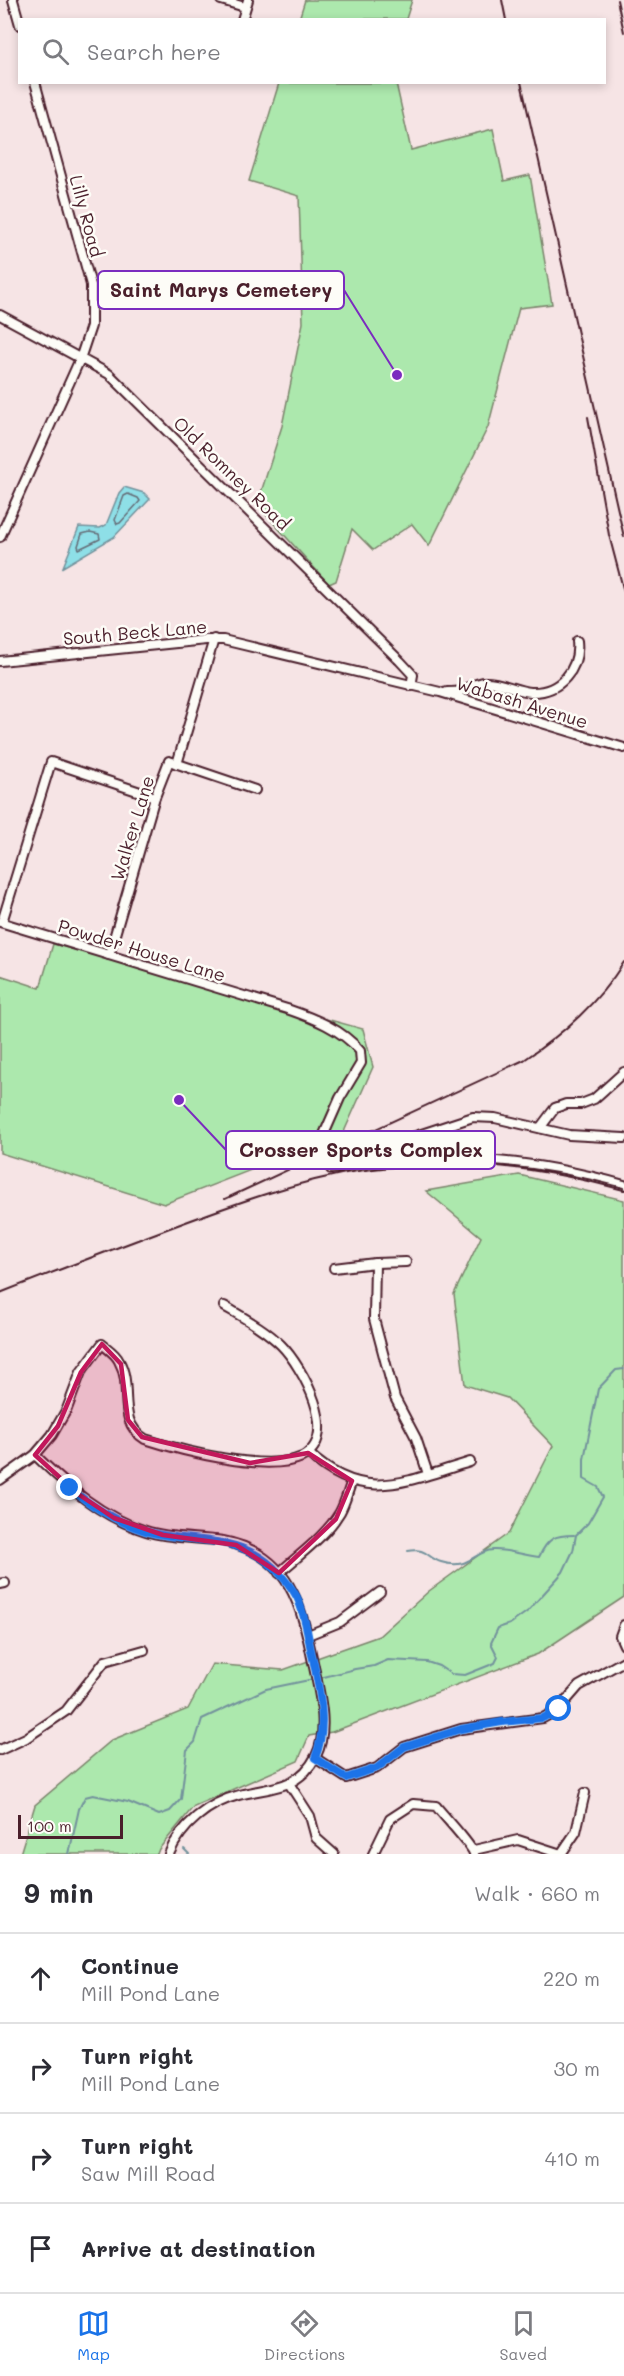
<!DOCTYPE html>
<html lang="en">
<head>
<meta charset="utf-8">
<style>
  body { margin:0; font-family:Mali,sans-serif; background:#f7f7f7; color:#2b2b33 }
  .scale { position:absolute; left:18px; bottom:15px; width:105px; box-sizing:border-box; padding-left:6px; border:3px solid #4a1f2b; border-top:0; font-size:16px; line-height:21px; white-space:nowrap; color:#4a1f2b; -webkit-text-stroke:4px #fdfcf7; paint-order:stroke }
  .stop { position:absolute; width:18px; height:18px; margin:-14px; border:4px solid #1a73e8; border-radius:50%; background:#fff }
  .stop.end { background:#1a73e8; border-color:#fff; box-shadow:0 2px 6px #0008 }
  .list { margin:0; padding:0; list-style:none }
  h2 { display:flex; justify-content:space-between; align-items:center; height:78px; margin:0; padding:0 24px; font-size:26px }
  h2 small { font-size:20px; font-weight:400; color:#7c7c81 }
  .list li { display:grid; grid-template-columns:39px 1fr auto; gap:18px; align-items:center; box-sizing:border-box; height:90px; padding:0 24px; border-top:2px solid #e1e1e2 }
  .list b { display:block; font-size:22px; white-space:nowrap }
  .list p { margin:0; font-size:20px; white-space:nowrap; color:#7c7c81 }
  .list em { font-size:20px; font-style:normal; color:#7c7c81 }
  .icon { flex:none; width:33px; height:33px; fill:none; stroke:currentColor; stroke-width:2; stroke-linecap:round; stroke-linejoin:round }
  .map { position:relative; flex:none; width:624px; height:1854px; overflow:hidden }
  .search { position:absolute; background:#fff; box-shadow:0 3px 9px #0003; left:18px; right:18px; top:18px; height:66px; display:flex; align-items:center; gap:15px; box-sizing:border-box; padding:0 21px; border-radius:0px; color:#7c7c81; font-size:22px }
  .sheet { height:438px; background:#fff }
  nav { display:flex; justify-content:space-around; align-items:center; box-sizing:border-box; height:84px; border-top:2px solid #e1e1e2; background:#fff; font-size:16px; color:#7c7c81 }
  nav a { display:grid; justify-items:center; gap:3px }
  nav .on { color:#1a73e8 }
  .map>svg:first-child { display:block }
</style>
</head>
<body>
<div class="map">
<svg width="624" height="1854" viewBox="0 0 624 1854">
  <rect width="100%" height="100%" fill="#f6e4e5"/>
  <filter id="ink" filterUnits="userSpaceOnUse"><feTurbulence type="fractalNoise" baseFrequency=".0167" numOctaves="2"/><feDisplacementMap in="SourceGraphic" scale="12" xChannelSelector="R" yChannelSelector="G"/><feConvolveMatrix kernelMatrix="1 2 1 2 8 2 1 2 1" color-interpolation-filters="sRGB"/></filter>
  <g filter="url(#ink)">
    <g fill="#ace8ad" stroke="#7b846c" stroke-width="1.5">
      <polygon points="305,0 412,0 406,19 299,19"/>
      <polygon points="279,83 396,83 411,150 493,129 504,181 530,175 552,304 519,308 488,427 429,546 412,524 373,550 352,529 336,581 329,584 257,505 282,426 303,323 299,196 249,181"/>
      <polygon points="53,944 363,1029 373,1067 343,1134 164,1204 0,1153 0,975 40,988"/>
      <polygon points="519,1175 624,1200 624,1597 538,1654 332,1732 309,1736 298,1761 194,1806 159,1849 157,1854 20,1854 35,1805 112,1740 188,1709 212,1664 283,1670 379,1636 429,1591 509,1533 553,1446 507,1398 465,1385 454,1294 481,1237 426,1191"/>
    </g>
    <polygon fill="#8edfe7" stroke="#73929c" stroke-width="1.5" points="124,487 144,493 150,499 114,537 63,567 79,527 100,528 106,525 119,493"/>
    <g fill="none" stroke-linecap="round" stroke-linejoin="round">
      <g stroke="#656c76" stroke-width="1.5">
        <polygon points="128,494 138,498 140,501 120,523 117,524 115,520 124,496"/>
        <polygon points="90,532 99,534 100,539 79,549 78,546 82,534"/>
      </g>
      <g stroke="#73929c" stroke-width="2">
        <path d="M408 1551C427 1547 427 1558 441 1562 470 1571 473 1551 493 1550 509 1549 524 1556 539 1557 548 1538 554 1535 574 1535"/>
        <polyline points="320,1678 355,1669 374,1666 388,1660 427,1662 439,1666 451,1674 465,1675 495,1663 498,1657 491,1643 498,1628 510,1624 528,1611 563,1572 573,1551 576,1535 588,1523 603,1497 598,1487 584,1479 584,1459 598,1389 616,1370 624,1369"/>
        <polyline points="184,1849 189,1854"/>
        <polyline points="69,1854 79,1809 85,1797 93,1795 128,1802 159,1815 170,1811 181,1799 187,1750 195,1742 202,1719 266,1689 314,1679"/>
      </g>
      <defs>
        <g id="minor">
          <polyline points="13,0 20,25"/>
          <polyline points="221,0 245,7"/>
          <polyline points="242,20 248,0"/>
          <polyline points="0,315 109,374 400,661 413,675 411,686"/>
          <polyline points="0,537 80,359 91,326 91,285 35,82"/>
          <polyline points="0,661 206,640 223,640 440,692 624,748"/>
          <path d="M447 692C451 692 457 692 461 691 470 688 475 682 486 682 502 682 516 691 531 692 560 693 580 669 577 641"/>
          <polyline points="177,764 214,639"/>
          <path d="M0 922 287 1009C313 1018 342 1029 360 1051L361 1063 340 1098 318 1148 326 1160 373 1150 473 1117 495 1118 569 1135 624 1138"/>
          <polyline points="2,922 51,762 155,797"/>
          <polyline points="109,955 155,797 169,761 255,790"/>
          <polyline points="540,1128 555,1108 566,1104 581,1104 594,1099 624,1072"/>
          <path d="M326 1160 331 1169C374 1164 417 1158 460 1159 516 1160 570 1170 624 1185"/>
          <polyline points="375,1263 374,1319 395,1398 416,1438 428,1474"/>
          <polyline points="334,1268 375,1263 406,1262"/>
          <path d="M308 1453C364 1505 406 1481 470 1462"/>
          <path d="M35 1455C68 1487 101 1517 146 1531 171 1539 197 1537 223 1541 292 1554 302 1609 314 1667 320 1695 329 1730 316 1756 299 1790 270 1787 239 1795 208 1803 181 1825 169 1854"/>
          <path d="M0 1480 35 1455 52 1435 67 1409 81 1372 102 1344C108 1349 116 1354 119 1361 134 1387 115 1421 145 1439 182 1451 267 1473 302 1457 342 1437 302 1366 281 1345 265 1329 244 1318 224 1306"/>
          <path d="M279 1573C300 1554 326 1536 340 1512 345 1503 348 1491 352 1481"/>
          <polyline points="0,1584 5,1583"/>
          <polyline points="624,1625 620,1636 624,1645"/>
          <polyline points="308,1635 340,1622 380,1592"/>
          <polyline points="0,1750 26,1738 66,1711 105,1661 144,1650"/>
          <polyline points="315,1758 346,1778 377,1768 404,1747 461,1729 543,1718 559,1709 579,1686 624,1661"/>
          <polyline points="290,1785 310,1816 316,1838 334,1854"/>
          <polyline points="474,1850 518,1840 561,1854"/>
          <path d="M373 1854 390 1819 413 1804 436 1806C443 1815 473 1847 474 1854"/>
          <polyline points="561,1854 576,1832 585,1793"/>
        </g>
      </defs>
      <use href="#minor" stroke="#4a1f2b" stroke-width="12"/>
      <use href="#minor" stroke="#fdfcf7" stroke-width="8"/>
      <g stroke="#4a1f2b" stroke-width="2">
        <polyline points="502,0 506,20"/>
        <polyline points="617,0 624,32"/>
        <polyline points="521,82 624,537"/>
        <polyline points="588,417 609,535 624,592"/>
        <path d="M225 1199 524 1060C564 1033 598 1003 624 962"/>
        <path d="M0 1293C58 1270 116 1248 175 1226 237 1203 297 1181 362 1170 449 1156 540 1165 624 1188"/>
      </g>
    </g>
  </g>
  <g fill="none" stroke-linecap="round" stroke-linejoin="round" filter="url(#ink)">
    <path stroke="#1a73e8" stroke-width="8" d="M70 1488C92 1507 117 1522 145 1531 191 1545 236 1532 274 1568 283 1577 291 1586 297 1597 306 1616 308 1639 313 1659 320 1692 328 1727 315 1758L346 1778 377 1768 404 1747 461 1729 502 1722 543 1718 559 1709"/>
  </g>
  <path fill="#c2185b" fill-opacity="0.2" stroke="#c2185b" stroke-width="4.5" stroke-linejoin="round" d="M102 1344 121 1364 128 1420 142 1437 250 1463 308 1453 352 1481 336 1519 279 1573 236 1545 163 1535 114 1518 78 1494 35 1455 58 1426 81 1372Z"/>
  <g text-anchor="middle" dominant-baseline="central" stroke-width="5" stroke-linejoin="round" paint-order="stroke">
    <g font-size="18" fill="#4a1f2b" stroke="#fdfcf7">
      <text transform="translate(87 216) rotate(75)">Lilly Road</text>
      <text transform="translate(232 473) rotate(44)">Old Romney Road</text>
      <text transform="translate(135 632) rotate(-5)">South Beck Lane</text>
      <text transform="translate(522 702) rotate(17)">Wabash Avenue</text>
      <text transform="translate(132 828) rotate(-73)">Walker Lane</text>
      <text transform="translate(142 950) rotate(17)">Powder House Lane</text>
    </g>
  </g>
  <path fill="none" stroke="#7b2cbf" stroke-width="2" d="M397 375L344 290M179 1100L226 1150"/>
  <g fill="#7b2cbf" stroke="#fdfcf7" stroke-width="2">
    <circle cx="397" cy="375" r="6"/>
    <circle cx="179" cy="1100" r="6"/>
  </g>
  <g fill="#fdfcf7" stroke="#7b2cbf" stroke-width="2">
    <rect x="98" y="271" width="246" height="38" rx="6"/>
    <rect x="226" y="1131" width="269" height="38" rx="6"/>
  </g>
  <g font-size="20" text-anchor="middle" font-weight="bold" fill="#4a1f2b">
    <text x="221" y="297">Saint Marys Cemetery</text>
    <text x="361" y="1157">Crosser Sports Complex</text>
  </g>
</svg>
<div class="scale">100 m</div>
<div class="stop" style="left:559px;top:1709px"></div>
<div class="stop end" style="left:70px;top:1488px"></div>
<div class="search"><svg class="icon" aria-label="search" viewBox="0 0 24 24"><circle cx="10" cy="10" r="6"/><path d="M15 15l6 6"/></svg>Search here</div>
</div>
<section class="sheet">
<h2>9 min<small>Walk · 660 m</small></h2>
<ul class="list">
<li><svg class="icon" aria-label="ahead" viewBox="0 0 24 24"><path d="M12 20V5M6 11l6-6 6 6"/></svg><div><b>Continue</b><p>Mill Pond Lane</p></div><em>220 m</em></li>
<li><svg class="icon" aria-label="right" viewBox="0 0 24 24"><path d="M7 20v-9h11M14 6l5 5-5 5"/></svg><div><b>Turn right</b><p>Mill Pond Lane</p></div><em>30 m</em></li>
<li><svg class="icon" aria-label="right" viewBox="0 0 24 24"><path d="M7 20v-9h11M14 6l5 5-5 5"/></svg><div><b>Turn right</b><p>Saw Mill Road</p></div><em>410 m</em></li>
<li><svg class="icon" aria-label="arrive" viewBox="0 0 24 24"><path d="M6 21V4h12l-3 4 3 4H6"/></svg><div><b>Arrive at destination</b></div></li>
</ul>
</section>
<nav>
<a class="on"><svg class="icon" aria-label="map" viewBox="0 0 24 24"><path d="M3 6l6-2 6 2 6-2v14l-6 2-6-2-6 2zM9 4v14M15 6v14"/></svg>Map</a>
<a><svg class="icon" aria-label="directions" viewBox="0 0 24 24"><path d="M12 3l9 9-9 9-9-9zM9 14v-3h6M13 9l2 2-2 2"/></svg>Directions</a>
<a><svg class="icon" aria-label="saved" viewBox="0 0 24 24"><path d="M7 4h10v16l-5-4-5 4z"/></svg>Saved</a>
</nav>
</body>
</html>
